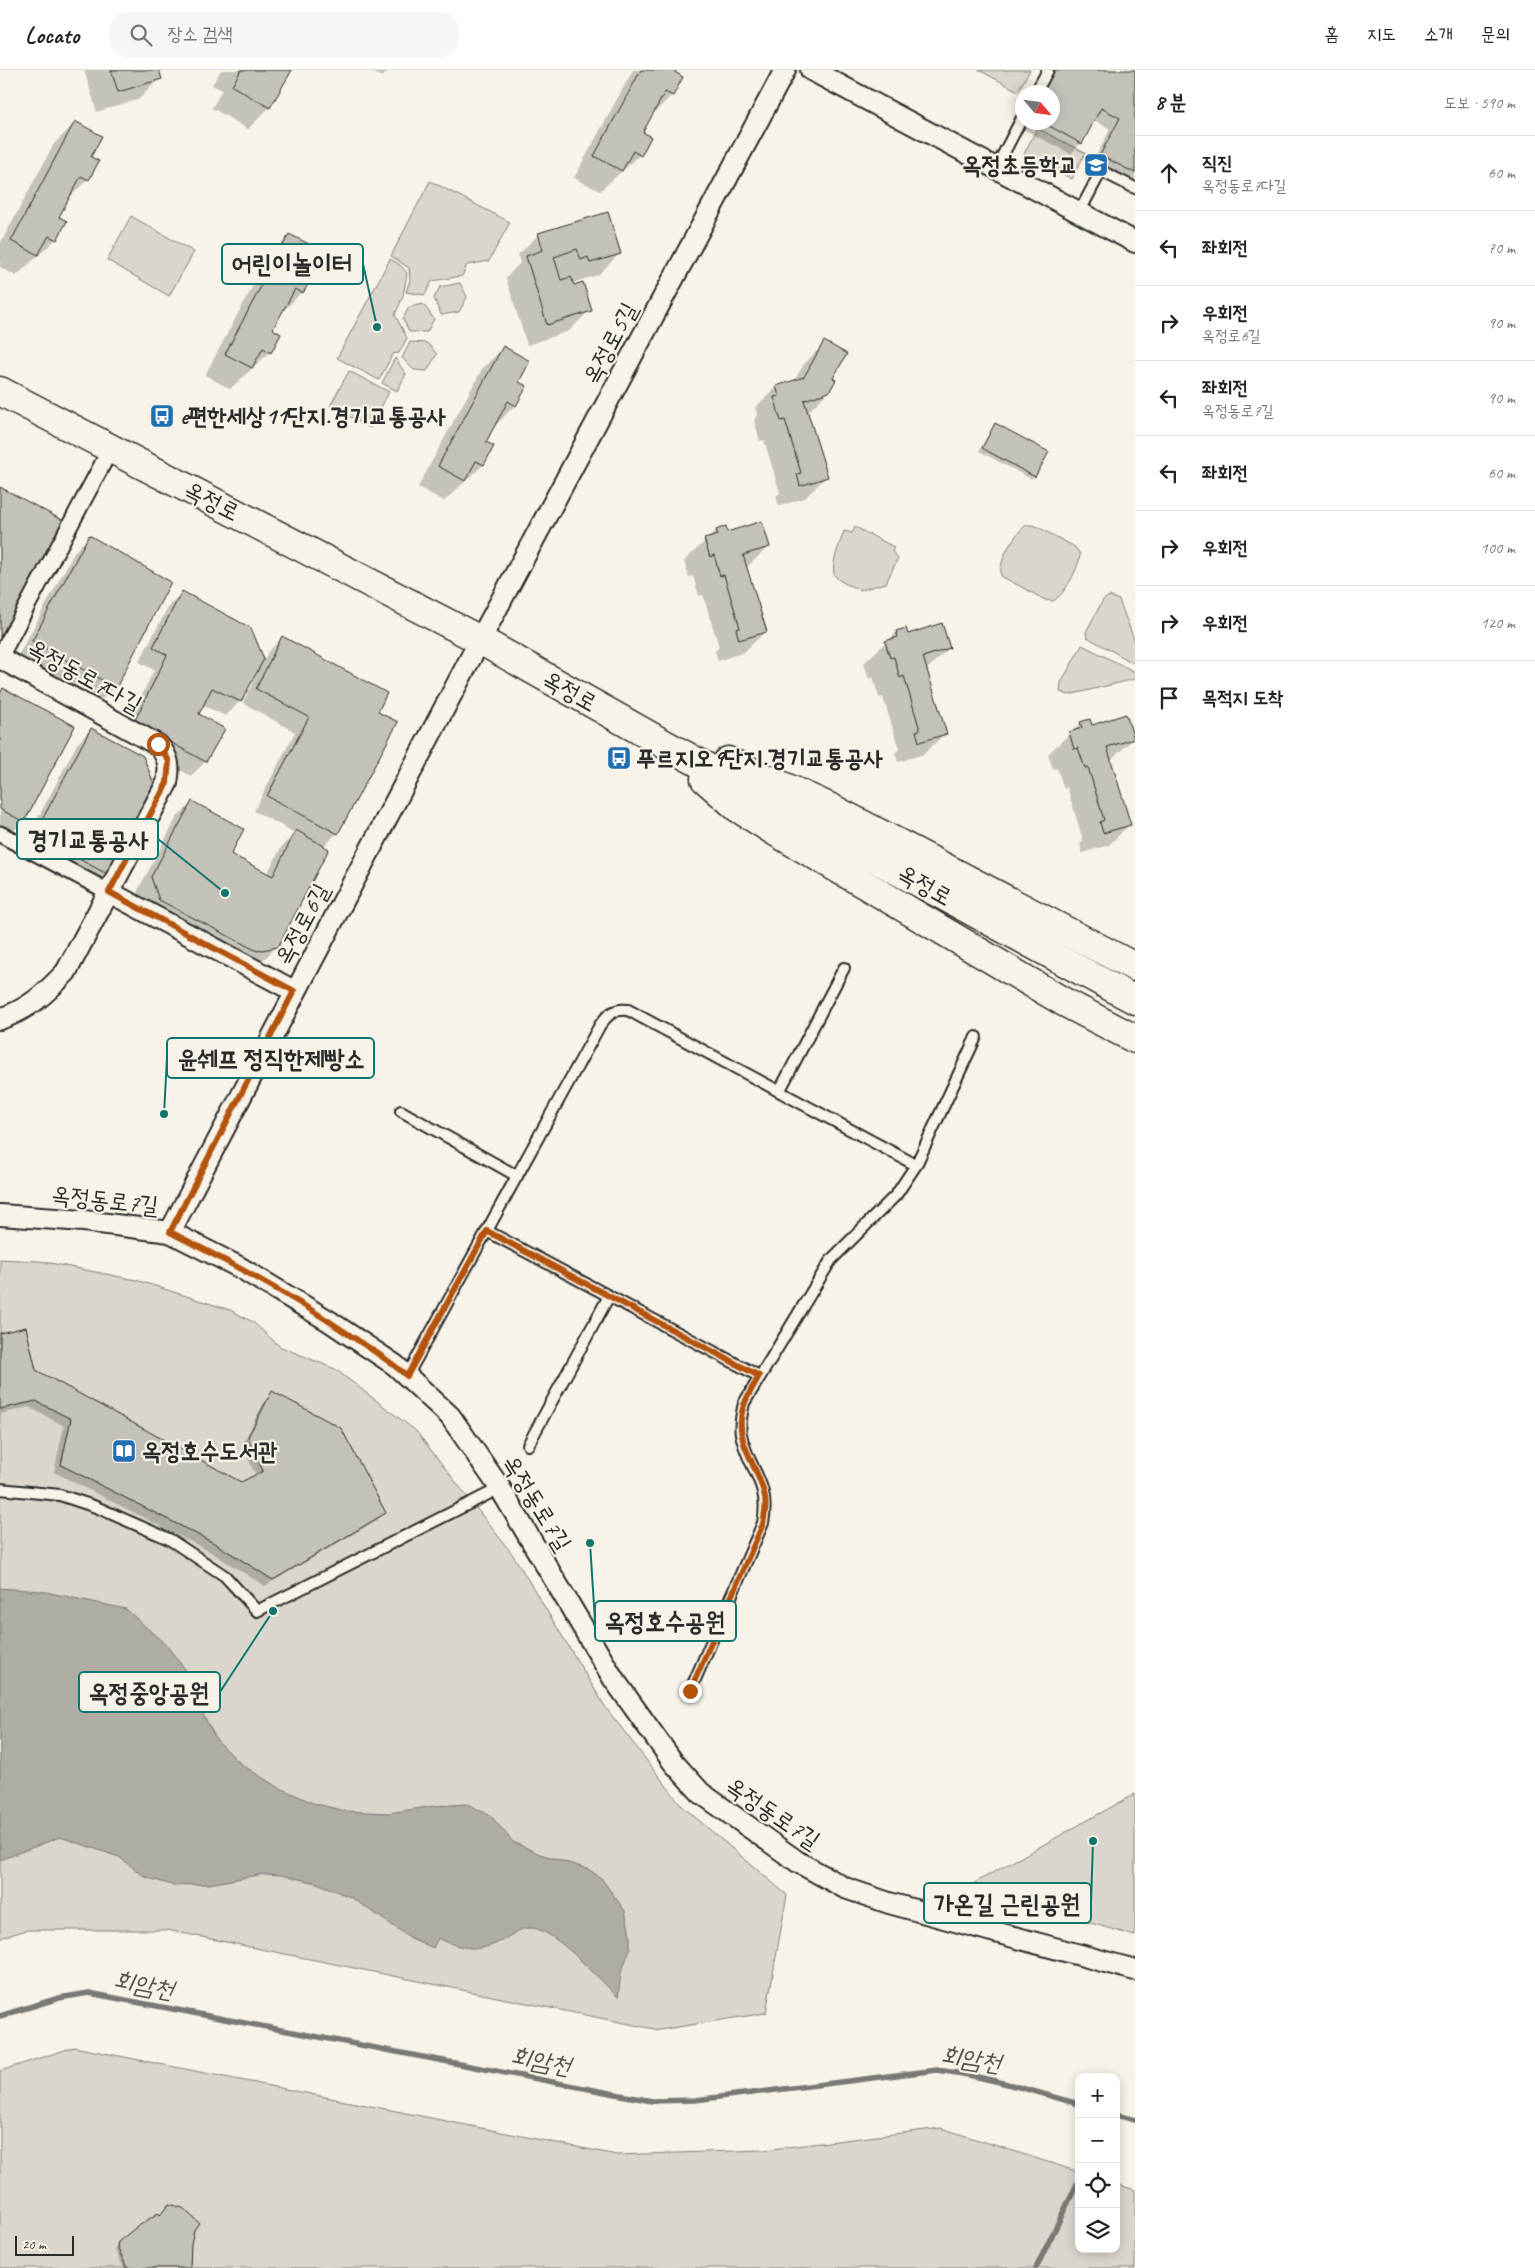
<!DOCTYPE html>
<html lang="ko">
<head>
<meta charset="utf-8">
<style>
  body { margin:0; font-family:Caveat,"Poor Story",sans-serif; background:#f6f6f6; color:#222 }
  .controls { position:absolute; right:15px; bottom:15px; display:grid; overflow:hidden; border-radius:10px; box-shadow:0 2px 12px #0003 }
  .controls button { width:45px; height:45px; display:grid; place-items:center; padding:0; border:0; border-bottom:1px solid #e0e0e0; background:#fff; color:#222; font:25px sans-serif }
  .compass { position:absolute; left:1015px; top:15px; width:45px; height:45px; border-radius:50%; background:#fff; box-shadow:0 2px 12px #0003; rotate:118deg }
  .scale { position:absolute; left:15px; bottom:12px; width:59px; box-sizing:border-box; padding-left:5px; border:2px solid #2b2b2b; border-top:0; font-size:14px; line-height:18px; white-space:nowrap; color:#2b2b2b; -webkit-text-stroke:4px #f7f3e8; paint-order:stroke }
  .stop { position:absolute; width:15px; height:15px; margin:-11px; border:4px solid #b45309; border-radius:50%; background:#fff }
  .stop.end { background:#b45309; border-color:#fff; box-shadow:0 1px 5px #0008 }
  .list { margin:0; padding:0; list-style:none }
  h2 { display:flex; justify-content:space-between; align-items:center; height:65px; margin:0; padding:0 20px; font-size:21px }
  h2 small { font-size:16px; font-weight:400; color:#767676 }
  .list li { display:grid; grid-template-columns:32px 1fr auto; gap:15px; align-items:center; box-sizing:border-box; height:75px; padding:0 20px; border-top:1px solid #e0e0e0 }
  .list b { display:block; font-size:19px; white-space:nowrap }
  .list p { margin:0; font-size:16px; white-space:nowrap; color:#767676 }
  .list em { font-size:16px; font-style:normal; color:#767676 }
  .icon { flex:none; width:28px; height:28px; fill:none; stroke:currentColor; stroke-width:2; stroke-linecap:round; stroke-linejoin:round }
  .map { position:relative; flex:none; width:1135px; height:2198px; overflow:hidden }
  header { display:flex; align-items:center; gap:30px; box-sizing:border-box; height:70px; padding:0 25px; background:#fff; border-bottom:1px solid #e0e0e0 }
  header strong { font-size:24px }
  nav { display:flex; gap:28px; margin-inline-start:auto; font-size:18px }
  .search { width:350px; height:45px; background:#f6f6f6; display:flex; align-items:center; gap:12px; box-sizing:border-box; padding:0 18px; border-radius:20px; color:#767676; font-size:19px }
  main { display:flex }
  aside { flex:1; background:#fff }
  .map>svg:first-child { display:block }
</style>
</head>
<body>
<header>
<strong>Locato</strong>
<div class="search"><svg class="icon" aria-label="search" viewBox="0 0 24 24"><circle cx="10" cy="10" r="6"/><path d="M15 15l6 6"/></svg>장소 검색</div>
<nav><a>홈</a><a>지도</a><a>소개</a><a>문의</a></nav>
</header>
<main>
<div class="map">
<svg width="1135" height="2198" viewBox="0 0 1135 2198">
  <rect width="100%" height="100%" fill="#f7f3e8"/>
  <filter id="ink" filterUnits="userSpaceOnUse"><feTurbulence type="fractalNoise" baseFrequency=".02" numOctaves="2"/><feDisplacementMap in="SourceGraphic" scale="10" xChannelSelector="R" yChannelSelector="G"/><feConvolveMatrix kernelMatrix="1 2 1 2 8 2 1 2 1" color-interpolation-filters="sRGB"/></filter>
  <g filter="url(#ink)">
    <g fill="#dad6cc" stroke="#82807c">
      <polygon points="979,0 1030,0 1018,21"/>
      <polygon points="1037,58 1085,83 1072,109 1024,84"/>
      <polygon points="430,111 510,152 489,191 467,195 462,206 432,211 425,225 406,222 410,210 409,198 391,186"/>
      <polygon points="131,146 194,182 169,226 107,190"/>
      <polygon points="390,189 400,195 407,203 403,226 395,245 407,268 399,283 393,284 379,310 337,288"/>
      <polygon points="460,213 467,227 459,242 441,245 434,228 440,217"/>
      <polygon points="423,234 434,249 427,262 409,262 403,249 409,237"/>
      <polygon points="410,272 427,273 437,284 427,301 414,300 402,288"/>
      <polygon points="395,288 406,304 397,321 382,313"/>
      <polygon points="349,301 389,322 370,358 330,336"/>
      <path d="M1026 455H1034L1075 477 1080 484C1080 496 1064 526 1053 531L1045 530 1001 506C998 490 1014 465 1026 455Z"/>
      <path d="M855 457 894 477 892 481 898 488 886 513 861 520C853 517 841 513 836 507 828 499 841 471 844 461L852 463Z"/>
      <polygon points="1109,526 1119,530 1135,572 1135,594 1087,567 1086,562 1103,530"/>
      <polygon points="1082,575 1135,602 1135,609 1069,625 1060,622 1061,613"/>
      <polygon points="0,1189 40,1191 136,1210 230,1240 253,1252 279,1276 335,1299 416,1361 513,1485 606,1638 682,1736 787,1825 766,1943 659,1960 167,1860 27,1860 0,1868"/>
      <polygon points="1135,1724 1135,1866 967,1817"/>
      <polygon points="74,1977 617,2085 764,2080 941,2058 1079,2102 1079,2179 1116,2179 1116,2114 1135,2120 1135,2198 0,2198 0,2001"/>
    </g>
    <path fill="#afaca4" stroke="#7a7874" d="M0 1518 41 1521 126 1539 167 1576 188 1603 196 1631 216 1669 241 1694 274 1715 313 1733 345 1741 389 1743 434 1736 468 1734 491 1746 513 1772 540 1784 588 1799 601 1808 625 1841 630 1864V1879L621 1903 618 1927C601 1911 554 1859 532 1858 518 1857 509 1868 497 1873 478 1883 456 1877 438 1868L433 1878 411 1868 352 1828 317 1813 281 1805 264 1804 209 1814 172 1815 145 1807 119 1787 60 1767 0 1790Z"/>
    <g fill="#0003">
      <polygon points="84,0 158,0 160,8 139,29 97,42"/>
      <polygon points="221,0 291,0 269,38 248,59 212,38 222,20 212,15"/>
      <polygon points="369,0 389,0 382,7"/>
      <polygon points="633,0 675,0 672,25 651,46 641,63 640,85 600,121 574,108"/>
      <polygon points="1051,0 1135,0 1135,119 1091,96 1110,59 1094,50 1081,73 1071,84 1021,58 1024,52 1052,52 1052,22 1039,22"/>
      <polygon points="75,53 89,87 88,109 67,130 57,147 56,169 16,206 0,197 0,174 54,74"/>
      <polygon points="539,164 619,184 598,205 572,213 590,240 569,261 527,275 506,208 520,193 518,185"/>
      <polygon points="290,165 304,200 302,222 281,243 272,260 270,282 230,319 205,305 269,186"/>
      <polygon points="825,273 831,309 828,322 807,343 826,407 805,428 779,436 776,426 780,423 764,370 760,371 754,350 758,345 755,338 776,317 794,311 804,294"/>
      <polygon points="503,278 515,335 495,356 485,373 483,395 444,431 418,417 482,299"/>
      <polygon points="995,354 1034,406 1031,409 979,381"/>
      <polygon points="716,461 769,476 746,498 765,562 744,582 718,591 715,581 719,577 703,525 699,526 693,506 689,507 684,491"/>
      <polygon points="90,466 115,617 100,631 18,586 75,481"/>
      <polygon points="182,522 250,559 263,592 268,582 282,568 376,642 337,763 323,777 277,876 262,891 242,895 144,845 137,822 177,747 192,733 229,785 267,804 282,776 295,763 254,741 295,662 243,633 257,604 255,603 240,631 226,646 202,635 197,644 223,660 205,692 191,706 121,667 154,600 139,592 168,537"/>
      <polygon points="1135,522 1135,533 1132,524"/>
      <polygon points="897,562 949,578 926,600 945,663 924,684 898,692 895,683 899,679 883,627 879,628 873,607 869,609 864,593"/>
      <polygon points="3,620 23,751 9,766 0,761 0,623"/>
      <polygon points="1081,653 1133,669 1110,691 1130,754 1109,775 1082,783 1080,774 1083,770 1067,717 1064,719 1057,698 1053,699 1048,684"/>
      <polygon points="91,659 106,803 92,817 21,780 77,674"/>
      <polygon points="0,1264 35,1300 241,1413 256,1406 242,1375 265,1330 272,1323 384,1443 377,1450 265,1516 209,1481 54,1402 64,1356 29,1337 0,1344"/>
      <polygon points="193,2160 188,2198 124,2198 114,2179 119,2173"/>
    </g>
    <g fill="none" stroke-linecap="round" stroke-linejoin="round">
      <g stroke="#7a7874" stroke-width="5.5">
        <path d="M0 1946 59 1928 89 1923 652 2031 695 2030 937 2000C986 2006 1032 2021 1079 2034"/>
        <polyline points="1116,2045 1135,2050"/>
        <polyline points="1036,2198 1079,2110"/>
      </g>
    </g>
    <g fill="#c4c1b9" stroke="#2b2b2b">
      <polygon points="111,0 159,0 162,9 118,22"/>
      <polygon points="241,0 292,0 270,38 232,16"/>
      <polygon points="641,0 676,0 675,2 683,7 673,26 665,22 643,62 651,67 641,86 633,81 622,101 594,86"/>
      <polygon points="1055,0 1135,0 1135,103 1100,85 1120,48 1101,38 1082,74 1042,52 1052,52 1052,22 1043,22"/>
      <polygon points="75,51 102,66 91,87 99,91 89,110 81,106 59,147 67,151 57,170 49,166 38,185 11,171"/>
      <polygon points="608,142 621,184 590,193 588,187 581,190 577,179 554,187 561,210 571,207 574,215 583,212 592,241 547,255 526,186 543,180 538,163"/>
      <polygon points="289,164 317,178 306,199 314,204 303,223 295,219 273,259 281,264 271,283 263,278 252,298 225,284"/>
      <polygon points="824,271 847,284 833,308 836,310 829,322 804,330 828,407 800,416 797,404 801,403 785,350 781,351 774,327 779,326 776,316 804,307"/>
      <polygon points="503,276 530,291 519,312 527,316 516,336 508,331 486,372 494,376 484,395 476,391 465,411 438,396"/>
      <polygon points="995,353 1049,382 1035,407 982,378"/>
      <polygon points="0,417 64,451 2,570 0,569"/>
      <polygon points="762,451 770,477 743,485 767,562 739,570 736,559 740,558 724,505 720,506 714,485 710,487 704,469 718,465 716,460 726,456 727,462"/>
      <polygon points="89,465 171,512 116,618 32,571"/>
      <polygon points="182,521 251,558 264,589 241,632 212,618 199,644 225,659 206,692 134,652 167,585 153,577"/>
      <polygon points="942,553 950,578 923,587 947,664 919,672 916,661 920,660 904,606 900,608 894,587 890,588 885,571 898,567 896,561 906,558 908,564"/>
      <polygon points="282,566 387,623 378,642 398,652 338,764 267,726 309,647 256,619"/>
      <polygon points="3,618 75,656 24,752 0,739 0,624"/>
      <polygon points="1126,644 1134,669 1107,677 1131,755 1103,763 1100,752 1104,750 1088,697 1085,698 1078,678 1074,679 1069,662 1082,658 1080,652 1090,649 1092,655"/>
      <polygon points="91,658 143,686 154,714 107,804 34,765"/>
      <polygon points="192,731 244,759 231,784 273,806 296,760 329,779 278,877 257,881 159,830 151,807"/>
      <polygon points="26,1257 36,1300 241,1412 263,1401 248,1367 272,1321 341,1358 386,1443 273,1510 216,1474 61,1395 71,1349 36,1331 0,1339 0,1263"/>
      <polygon points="169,2134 183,2138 199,2153 194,2160 191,2174 190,2198 127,2198 117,2176 118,2172 134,2159 158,2143 160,2145"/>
    </g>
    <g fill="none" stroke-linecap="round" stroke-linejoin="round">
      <defs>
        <g id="service">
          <polyline points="1036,22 1048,0"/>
          <polyline points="996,98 1022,48"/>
          <polyline points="1079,143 1101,101 1135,118"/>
          <polyline points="780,1020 844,898"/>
          <polyline points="401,1041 517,1106"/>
          <polyline points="916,1095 976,967"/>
          <polyline points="487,1161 759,1306"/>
          <path d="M407 1306 600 955C608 944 615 938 628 940L916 1095 896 1125 831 1190 744 1333C742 1343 739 1354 741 1364 748 1400 771 1412 763 1453L690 1621"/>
          <polyline points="528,1375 609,1226"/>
          <polyline points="0,1419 60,1425 96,1437 169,1469 225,1506 257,1541 500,1418"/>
        </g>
        <g id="pedestrian">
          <polyline points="0,587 111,378"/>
          <polyline points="0,764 109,822"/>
        </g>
        <g id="minor">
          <polyline points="811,0 1135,172"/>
          <path d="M0 588 158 675C169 687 170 697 167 713L66 902C45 924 29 939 0 949"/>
          <polyline points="109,822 294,921"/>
          <polyline points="0,1145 84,1151 170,1162 239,1197 329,1251 395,1295 450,1346 500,1418 613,1608 673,1692 701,1723 798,1792 845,1818 889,1833 1135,1900"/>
          <polyline points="170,1162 480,570 785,0"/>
        </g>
        <g id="secondary">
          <polyline points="0,321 480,570 666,675 1135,930"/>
          <polyline points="728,691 829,737 1135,897"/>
          <polyline points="705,709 738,738 774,761 1064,932 1135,969"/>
        </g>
      </defs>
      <use href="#service" stroke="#2b2b2b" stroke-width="14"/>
      <use href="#pedestrian" stroke="#2b2b2b" stroke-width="19"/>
      <use href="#minor" stroke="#2b2b2b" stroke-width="24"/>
      <use href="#secondary" stroke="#2b2b2b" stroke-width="31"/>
      <use href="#service" stroke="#f7f3e8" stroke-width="10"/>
      <use href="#pedestrian" stroke="#f7f3e8" stroke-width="15"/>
      <use href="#minor" stroke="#f7f3e8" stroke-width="20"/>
      <use href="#secondary" stroke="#f7f3e8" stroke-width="28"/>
    </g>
  </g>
  <g fill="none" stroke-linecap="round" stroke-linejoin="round" filter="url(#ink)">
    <path stroke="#b45309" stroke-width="6" d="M158 674 169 691 167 713 109 822 294 921 170 1162C231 1193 291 1225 348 1264 368 1277 389 1290 407 1306L487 1161 759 1306C752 1319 742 1333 741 1349 738 1375 758 1398 764 1423 767 1433 765 1443 763 1454L690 1621"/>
  </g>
  <defs>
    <symbol id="school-square" viewBox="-11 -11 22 22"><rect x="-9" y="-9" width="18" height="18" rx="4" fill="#1f6fb2" stroke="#f7f3e8"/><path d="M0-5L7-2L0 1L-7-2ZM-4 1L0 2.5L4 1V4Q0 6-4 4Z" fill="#fff"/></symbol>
    <symbol id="bus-square" viewBox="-11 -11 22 22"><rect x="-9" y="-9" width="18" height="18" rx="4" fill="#1f6fb2" stroke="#f7f3e8"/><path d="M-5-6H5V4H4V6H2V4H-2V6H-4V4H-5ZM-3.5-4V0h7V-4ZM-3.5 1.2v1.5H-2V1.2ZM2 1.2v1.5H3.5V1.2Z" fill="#fff"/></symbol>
    <symbol id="library-square" viewBox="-11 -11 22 22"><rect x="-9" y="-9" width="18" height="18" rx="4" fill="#1f6fb2" stroke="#f7f3e8"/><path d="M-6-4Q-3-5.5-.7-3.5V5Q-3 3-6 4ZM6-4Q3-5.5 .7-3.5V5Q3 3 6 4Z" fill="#fff"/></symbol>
  </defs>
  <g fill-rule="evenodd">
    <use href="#school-square" x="1082" y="81" width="28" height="28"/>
    <use href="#bus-square" x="148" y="332" width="28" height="28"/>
    <use href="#bus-square" x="605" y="674" width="28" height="28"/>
    <use href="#library-square" x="110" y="1367" width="28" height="28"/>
  </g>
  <g text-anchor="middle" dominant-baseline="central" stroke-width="4.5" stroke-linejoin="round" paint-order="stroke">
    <g font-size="24" font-weight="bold" fill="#2b2b2b" stroke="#f7f3e8" text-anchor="start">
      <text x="1078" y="95" text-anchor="end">옥정초등학교</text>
      <text x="180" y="346">e편한세상11단지.경기교통공사</text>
      <text x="636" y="688">푸르지오9단지.경기교통공사</text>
      <text x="142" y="1381">옥정호수도서관</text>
    </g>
    <g font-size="24" fill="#2b2b2b" stroke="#f7f3e8">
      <text transform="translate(610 273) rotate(-62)">옥정로5길</text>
      <text transform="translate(212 431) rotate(27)">옥정로</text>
      <text transform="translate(85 606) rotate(29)">옥정동로7다길</text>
      <text transform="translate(570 621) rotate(29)">옥정로</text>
      <text transform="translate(925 815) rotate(29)">옥정로</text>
      <text transform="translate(302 854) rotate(-62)">옥정로6길</text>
      <text transform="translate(105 1130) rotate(6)">옥정동로7길</text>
      <text transform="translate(537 1433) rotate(58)">옥정동로7길</text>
      <text transform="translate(773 1743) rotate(34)">옥정동로7길</text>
    </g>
    <g font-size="25" font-style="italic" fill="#53524f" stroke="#f7f3e8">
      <text transform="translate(144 1915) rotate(11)">회암천</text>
      <text transform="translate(971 1989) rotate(9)">회암천</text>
      <text transform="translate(541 1991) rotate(11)">회암천</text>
    </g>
  </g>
  <path fill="none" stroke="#0f766e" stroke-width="2" d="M377 257L363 194M225 823L158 769M164 1044L167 988M590 1473L595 1551M273 1541L220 1622M1093 1771L1091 1833"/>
  <g fill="#0f766e" stroke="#f7f3e8" stroke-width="2">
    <circle cx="377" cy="257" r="5"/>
    <circle cx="225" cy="823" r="5"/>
    <circle cx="164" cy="1044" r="5"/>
    <circle cx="590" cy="1473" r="5"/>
    <circle cx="273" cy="1541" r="5"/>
    <circle cx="1093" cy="1771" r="5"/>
  </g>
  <g fill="#f7f3e8" stroke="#0f766e" stroke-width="2">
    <rect x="222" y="174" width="141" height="40" rx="5"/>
    <rect x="17" y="749" width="141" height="40" rx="5"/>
    <rect x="167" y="968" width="207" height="40" rx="5"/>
    <rect x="595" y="1531" width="141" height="40" rx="5"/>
    <rect x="79" y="1602" width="141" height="40" rx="5"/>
    <rect x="924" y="1813" width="167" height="40" rx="5"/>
  </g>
  <g font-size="25" text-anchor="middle" font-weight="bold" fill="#2b2b2b">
    <text x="292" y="202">어린이놀이터</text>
    <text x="88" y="778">경기교통공사</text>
    <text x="271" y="997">윤쉐프 정직한제빵소</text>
    <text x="665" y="1560">옥정호수공원</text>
    <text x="149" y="1631">옥정중앙공원</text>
    <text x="1007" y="1842">가온길 근린공원</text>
  </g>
</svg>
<div class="controls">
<button>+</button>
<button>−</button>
<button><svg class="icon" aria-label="locate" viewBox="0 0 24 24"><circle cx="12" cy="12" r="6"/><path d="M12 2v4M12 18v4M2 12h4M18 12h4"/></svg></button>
<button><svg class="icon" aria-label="layers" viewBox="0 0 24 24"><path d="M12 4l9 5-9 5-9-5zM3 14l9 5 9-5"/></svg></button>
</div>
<svg class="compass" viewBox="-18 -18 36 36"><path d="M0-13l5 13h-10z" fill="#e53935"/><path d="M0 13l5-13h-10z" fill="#767676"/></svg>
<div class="scale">20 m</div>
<div class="stop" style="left:158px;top:674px"></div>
<div class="stop end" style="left:690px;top:1621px"></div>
</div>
<aside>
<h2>8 분<small>도보 · 590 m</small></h2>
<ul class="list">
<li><svg class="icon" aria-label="ahead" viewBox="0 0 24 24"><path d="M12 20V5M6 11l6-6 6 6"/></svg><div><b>직진</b><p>옥정동로7다길</p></div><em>60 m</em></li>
<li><svg class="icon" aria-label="left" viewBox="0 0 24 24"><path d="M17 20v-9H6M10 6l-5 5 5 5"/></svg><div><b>좌회전</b></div><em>70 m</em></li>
<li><svg class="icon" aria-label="right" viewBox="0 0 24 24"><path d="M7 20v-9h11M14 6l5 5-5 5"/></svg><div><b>우회전</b><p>옥정로6길</p></div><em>90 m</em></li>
<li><svg class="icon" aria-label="left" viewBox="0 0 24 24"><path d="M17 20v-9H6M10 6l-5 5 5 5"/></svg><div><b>좌회전</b><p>옥정동로7길</p></div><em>90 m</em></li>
<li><svg class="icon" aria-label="left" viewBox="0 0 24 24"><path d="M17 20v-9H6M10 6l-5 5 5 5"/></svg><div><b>좌회전</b></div><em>60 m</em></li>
<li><svg class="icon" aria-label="right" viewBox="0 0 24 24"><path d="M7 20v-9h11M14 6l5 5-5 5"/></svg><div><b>우회전</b></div><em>100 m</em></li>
<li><svg class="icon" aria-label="right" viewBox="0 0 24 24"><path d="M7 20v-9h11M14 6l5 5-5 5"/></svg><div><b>우회전</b></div><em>120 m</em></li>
<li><svg class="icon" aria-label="arrive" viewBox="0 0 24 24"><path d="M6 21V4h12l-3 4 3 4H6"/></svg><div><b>목적지 도착</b></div></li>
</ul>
</aside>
</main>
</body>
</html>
